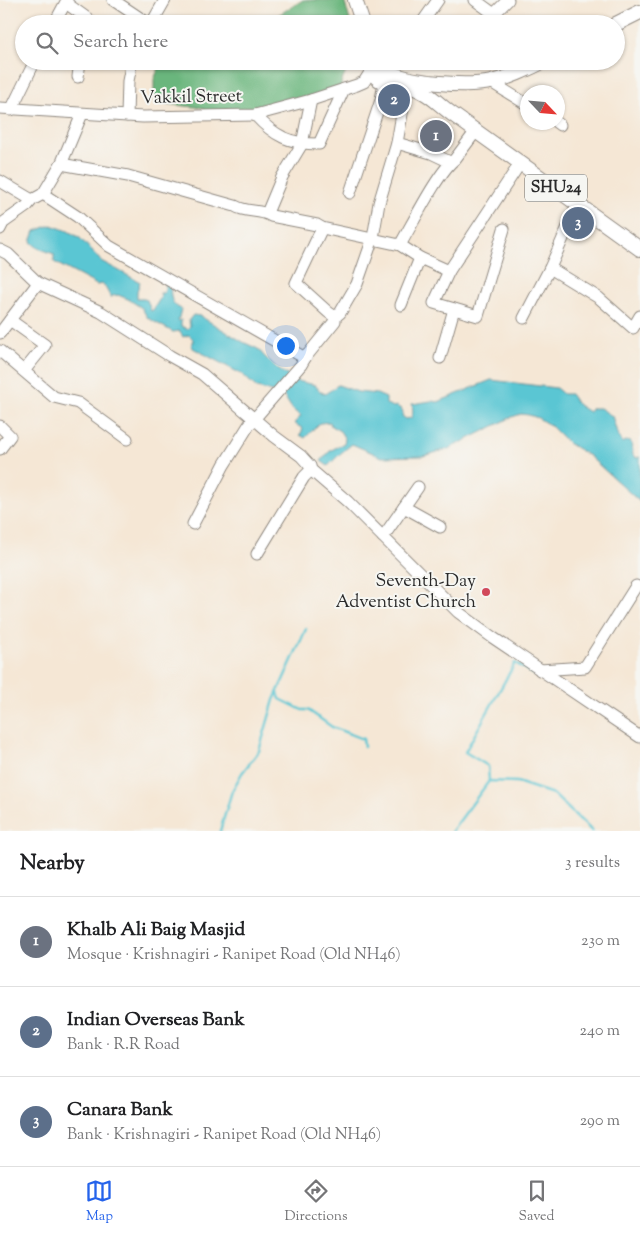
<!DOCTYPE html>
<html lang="en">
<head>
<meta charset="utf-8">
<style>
  body { margin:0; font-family:"Sorts Mill Goudy",serif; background:#f2f2f2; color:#202124 }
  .compass { position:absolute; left:520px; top:85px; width:45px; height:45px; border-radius:50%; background:#fff; box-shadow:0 1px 4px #0004; rotate:116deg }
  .you { position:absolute; left:285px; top:345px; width:18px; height:18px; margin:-12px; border:4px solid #fff; border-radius:50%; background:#1a73e8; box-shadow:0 0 0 8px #1a73e833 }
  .badge { display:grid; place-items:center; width:32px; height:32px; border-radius:50%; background:#2563eb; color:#fff; font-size:16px; font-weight:700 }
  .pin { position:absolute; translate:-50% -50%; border:2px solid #fff; box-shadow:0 1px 5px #0006 }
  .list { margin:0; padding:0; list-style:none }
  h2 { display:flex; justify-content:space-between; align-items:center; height:65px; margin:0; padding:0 20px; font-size:21px }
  h2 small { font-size:16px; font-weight:400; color:#757577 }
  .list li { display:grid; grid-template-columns:32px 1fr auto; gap:15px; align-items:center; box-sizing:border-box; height:90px; padding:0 20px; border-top:1px solid #e0e0e0 }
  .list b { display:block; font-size:19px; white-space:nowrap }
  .list p { margin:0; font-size:16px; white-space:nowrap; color:#757577 }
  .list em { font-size:16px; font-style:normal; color:#757577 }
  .icon { flex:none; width:28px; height:28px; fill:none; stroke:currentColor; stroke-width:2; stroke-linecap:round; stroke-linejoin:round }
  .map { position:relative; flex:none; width:640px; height:831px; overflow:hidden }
  .search { position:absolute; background:#fff; box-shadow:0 1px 4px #0004; left:15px; right:15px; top:15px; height:55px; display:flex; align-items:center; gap:12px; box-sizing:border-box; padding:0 18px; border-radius:28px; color:#757577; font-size:19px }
  .sheet { height:335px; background:#fff }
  nav { display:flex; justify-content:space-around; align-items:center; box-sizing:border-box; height:70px; border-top:1px solid #e0e0e0; background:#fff; font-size:14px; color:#757577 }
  nav a { display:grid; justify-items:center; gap:2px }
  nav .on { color:#2563eb }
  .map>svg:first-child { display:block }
</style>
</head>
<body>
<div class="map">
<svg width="640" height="831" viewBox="0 0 640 831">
  <rect width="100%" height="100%" fill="#f6f6f2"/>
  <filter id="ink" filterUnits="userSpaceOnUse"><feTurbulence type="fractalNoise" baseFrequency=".02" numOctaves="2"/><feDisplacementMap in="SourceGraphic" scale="10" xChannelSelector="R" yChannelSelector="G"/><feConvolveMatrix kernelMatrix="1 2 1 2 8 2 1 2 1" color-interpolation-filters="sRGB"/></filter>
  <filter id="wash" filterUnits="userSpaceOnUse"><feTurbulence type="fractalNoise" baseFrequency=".0096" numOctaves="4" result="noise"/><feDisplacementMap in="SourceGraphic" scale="20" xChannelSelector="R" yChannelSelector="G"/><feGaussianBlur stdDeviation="1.12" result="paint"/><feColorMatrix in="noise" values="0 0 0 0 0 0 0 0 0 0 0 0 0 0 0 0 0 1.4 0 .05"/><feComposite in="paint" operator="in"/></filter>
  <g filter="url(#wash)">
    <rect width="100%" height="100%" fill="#f5e7d5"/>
    <g fill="#6bb67d" stroke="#4b7054">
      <polygon points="303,0 344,0 351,24 263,24"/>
      <polygon points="162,61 351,61 341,83 342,89 249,113 205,112 204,108 156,103 156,99 154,99 154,79"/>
    </g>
    <path fill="#5ac6d3" stroke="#42787f" d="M51 225 68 231 80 238 101 261 140 282 137 291V299H144L147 300 151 311 153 310 161 297 160 293H164L166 283 171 284C170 295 170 304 181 309L178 321 181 320V326L187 329 190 326 189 320 193 315 200 316 243 342 258 349 264 356 279 370 297 381 315 385 320 391 325 394 338 385 358 392 377 394 386 398V404L394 407 396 406 401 409 403 413 402 416 406 419 411 418 413 412 412 404 431 401 438 402 491 380 556 388 563 394H570L578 405 589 412 592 408H600L612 416 618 436 622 443 625 441 631 442 633 455 636 458 640 457V502L589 456 568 443 551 426 538 418 529 415 521 414 512 417 448 449 423 456 382 457 352 444 341 453 328 466 321 461 330 451 344 443 345 439 340 431 331 426 330 422 320 423 305 438 300 435 303 429 294 423 301 416 293 410 283 395 257 388 243 375 193 348 191 345 193 343V339L189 335 183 337 180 331 173 332 153 321 147 317 142 308 128 299 118 295 112 296 111 298 104 285 101 284 97 285 54 262V254L38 248 31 242 35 231Z"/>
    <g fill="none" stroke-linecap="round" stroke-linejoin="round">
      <g stroke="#5ac6d3" stroke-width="2.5">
        <polyline points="278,693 280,699 302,710 308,710 332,727 363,739 364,747"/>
        <polyline points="489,781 488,766 465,752 515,663 554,686"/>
        <polyline points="220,831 232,791 242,773 259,751 274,700 306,629"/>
        <polyline points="452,831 489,781 517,782 553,794 592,831"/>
      </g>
    </g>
  </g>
  <g filter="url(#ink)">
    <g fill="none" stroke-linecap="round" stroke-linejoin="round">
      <defs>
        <g id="minor">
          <polyline points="113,0 149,24 153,21 165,0"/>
          <polyline points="475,0 494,14 504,24"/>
          <polyline points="66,3 95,24"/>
          <polyline points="494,14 508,0"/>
          <polyline points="54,24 67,0"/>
          <polyline points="421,24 438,0"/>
          <polyline points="78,77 80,61"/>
          <polyline points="491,82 528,105"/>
          <polyline points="0,108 143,117 255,115 311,100 357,85 364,82 371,71"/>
          <polyline points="11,110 35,61"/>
          <path d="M255 115C274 136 290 144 319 144L344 89"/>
          <polyline points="127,116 128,81 132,61"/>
          <polyline points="556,122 560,125"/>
          <polyline points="397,143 431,153 450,162"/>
          <path d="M61 164 128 176 235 206C246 213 261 209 271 216L317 225 322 228 400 245 420 258 449 271"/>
          <polyline points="0,181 32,200"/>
          <polyline points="350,193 381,100 384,83"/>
          <polyline points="43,194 78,217 109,246 305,358"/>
          <polyline points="267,213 282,177 302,144 311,100"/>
          <polyline points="0,229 3,223 27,206 32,200 43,194 62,162 82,114"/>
          <polyline points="504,229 478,316 434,303 449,271 521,162"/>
          <path d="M400 245C412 225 438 172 455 159L476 131"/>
          <polyline points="0,250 8,254 38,283 101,312 170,356 202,374 274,436 301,456 310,466 311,470 348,502 458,612 492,637 640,737"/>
          <polyline points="550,268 599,298 633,328 640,316"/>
          <polyline points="401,305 420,258"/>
          <polyline points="335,317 340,313 357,284 373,238 379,203 397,143 407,85"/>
          <polyline points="524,318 550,268 578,204"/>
          <polyline points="10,320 45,345 24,371"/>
          <polyline points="0,333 38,283"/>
          <polyline points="0,351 54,397 78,403 127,439"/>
          <polyline points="440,358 454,309"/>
          <polyline points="0,426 10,436 0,449"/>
          <polyline points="404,507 440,527"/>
          <polyline points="193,524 224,465 249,425 301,365 305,358 335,321 335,317 328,312 296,283 322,228"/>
          <polyline points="383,537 418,487"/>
          <polyline points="257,554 304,477 311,470"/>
          <polyline points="540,670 585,667 636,586"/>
        </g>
        <g id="major">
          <polyline points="355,0 363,24"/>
          <polyline points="616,24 640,12"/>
          <path d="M368 61C376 85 383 82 404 85 410 85 417 89 423 92 433 97 442 107 452 114L640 249"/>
          <path d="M378 61C380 64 382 68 385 70 406 83 466 87 491 82 506 79 531 68 544 61"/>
        </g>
      </defs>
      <use href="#minor" stroke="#908980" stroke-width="13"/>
      <use href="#major" stroke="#908980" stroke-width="16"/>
      <use href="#minor" stroke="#fff" stroke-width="11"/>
      <use href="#major" stroke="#fff" stroke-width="14"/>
    </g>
  </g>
  <circle fill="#d1495b" stroke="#f6f6f2" stroke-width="2" cx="486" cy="592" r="5"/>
  <g text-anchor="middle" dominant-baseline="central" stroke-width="4" stroke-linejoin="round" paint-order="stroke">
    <rect fill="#f6f6f2" stroke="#686867" stroke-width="1" x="525" y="174.5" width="62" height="27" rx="4"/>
    <g font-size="16" font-weight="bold" fill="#2b2b2b">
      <text x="556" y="188">SHU24</text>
    </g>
    <g font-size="18" fill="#2b2b2b" stroke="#f6f6f2">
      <text transform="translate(191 98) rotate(-1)">Vakkil Street</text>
    </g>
    <g font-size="18" fill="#2b2b2b" stroke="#f6f6f2" text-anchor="end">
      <text x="476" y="582">Seventh-Day<tspan x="476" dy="21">Adventist Church</tspan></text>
    </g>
  </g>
</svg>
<svg class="compass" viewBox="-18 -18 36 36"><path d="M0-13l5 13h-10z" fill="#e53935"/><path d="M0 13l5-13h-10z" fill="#757577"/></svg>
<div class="you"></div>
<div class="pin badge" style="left:436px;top:136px;background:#6b7280">1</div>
<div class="pin badge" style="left:394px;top:100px;background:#5c6f8a">2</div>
<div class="pin badge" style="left:578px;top:223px;background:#5c6f8a">3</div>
<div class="search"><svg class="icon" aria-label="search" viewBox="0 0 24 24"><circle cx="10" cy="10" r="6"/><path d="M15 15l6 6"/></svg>Search here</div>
</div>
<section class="sheet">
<h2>Nearby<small>3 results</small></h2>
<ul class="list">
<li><span class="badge" style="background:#6b7280">1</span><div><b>Khalb Ali Baig Masjid</b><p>Mosque · Krishnagiri - Ranipet Road (Old NH46)</p></div><em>230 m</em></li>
<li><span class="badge" style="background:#5c6f8a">2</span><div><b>Indian Overseas Bank</b><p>Bank · R.R Road</p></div><em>240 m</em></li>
<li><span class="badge" style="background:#5c6f8a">3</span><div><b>Canara Bank</b><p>Bank · Krishnagiri - Ranipet Road (Old NH46)</p></div><em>290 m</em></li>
</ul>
</section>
<nav>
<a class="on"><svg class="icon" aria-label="map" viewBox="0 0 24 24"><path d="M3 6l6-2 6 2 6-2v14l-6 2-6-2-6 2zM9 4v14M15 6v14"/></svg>Map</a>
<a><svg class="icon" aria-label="directions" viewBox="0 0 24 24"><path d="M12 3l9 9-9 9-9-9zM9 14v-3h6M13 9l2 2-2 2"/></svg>Directions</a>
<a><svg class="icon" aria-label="saved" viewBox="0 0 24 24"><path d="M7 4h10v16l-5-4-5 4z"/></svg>Saved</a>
</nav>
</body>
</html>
